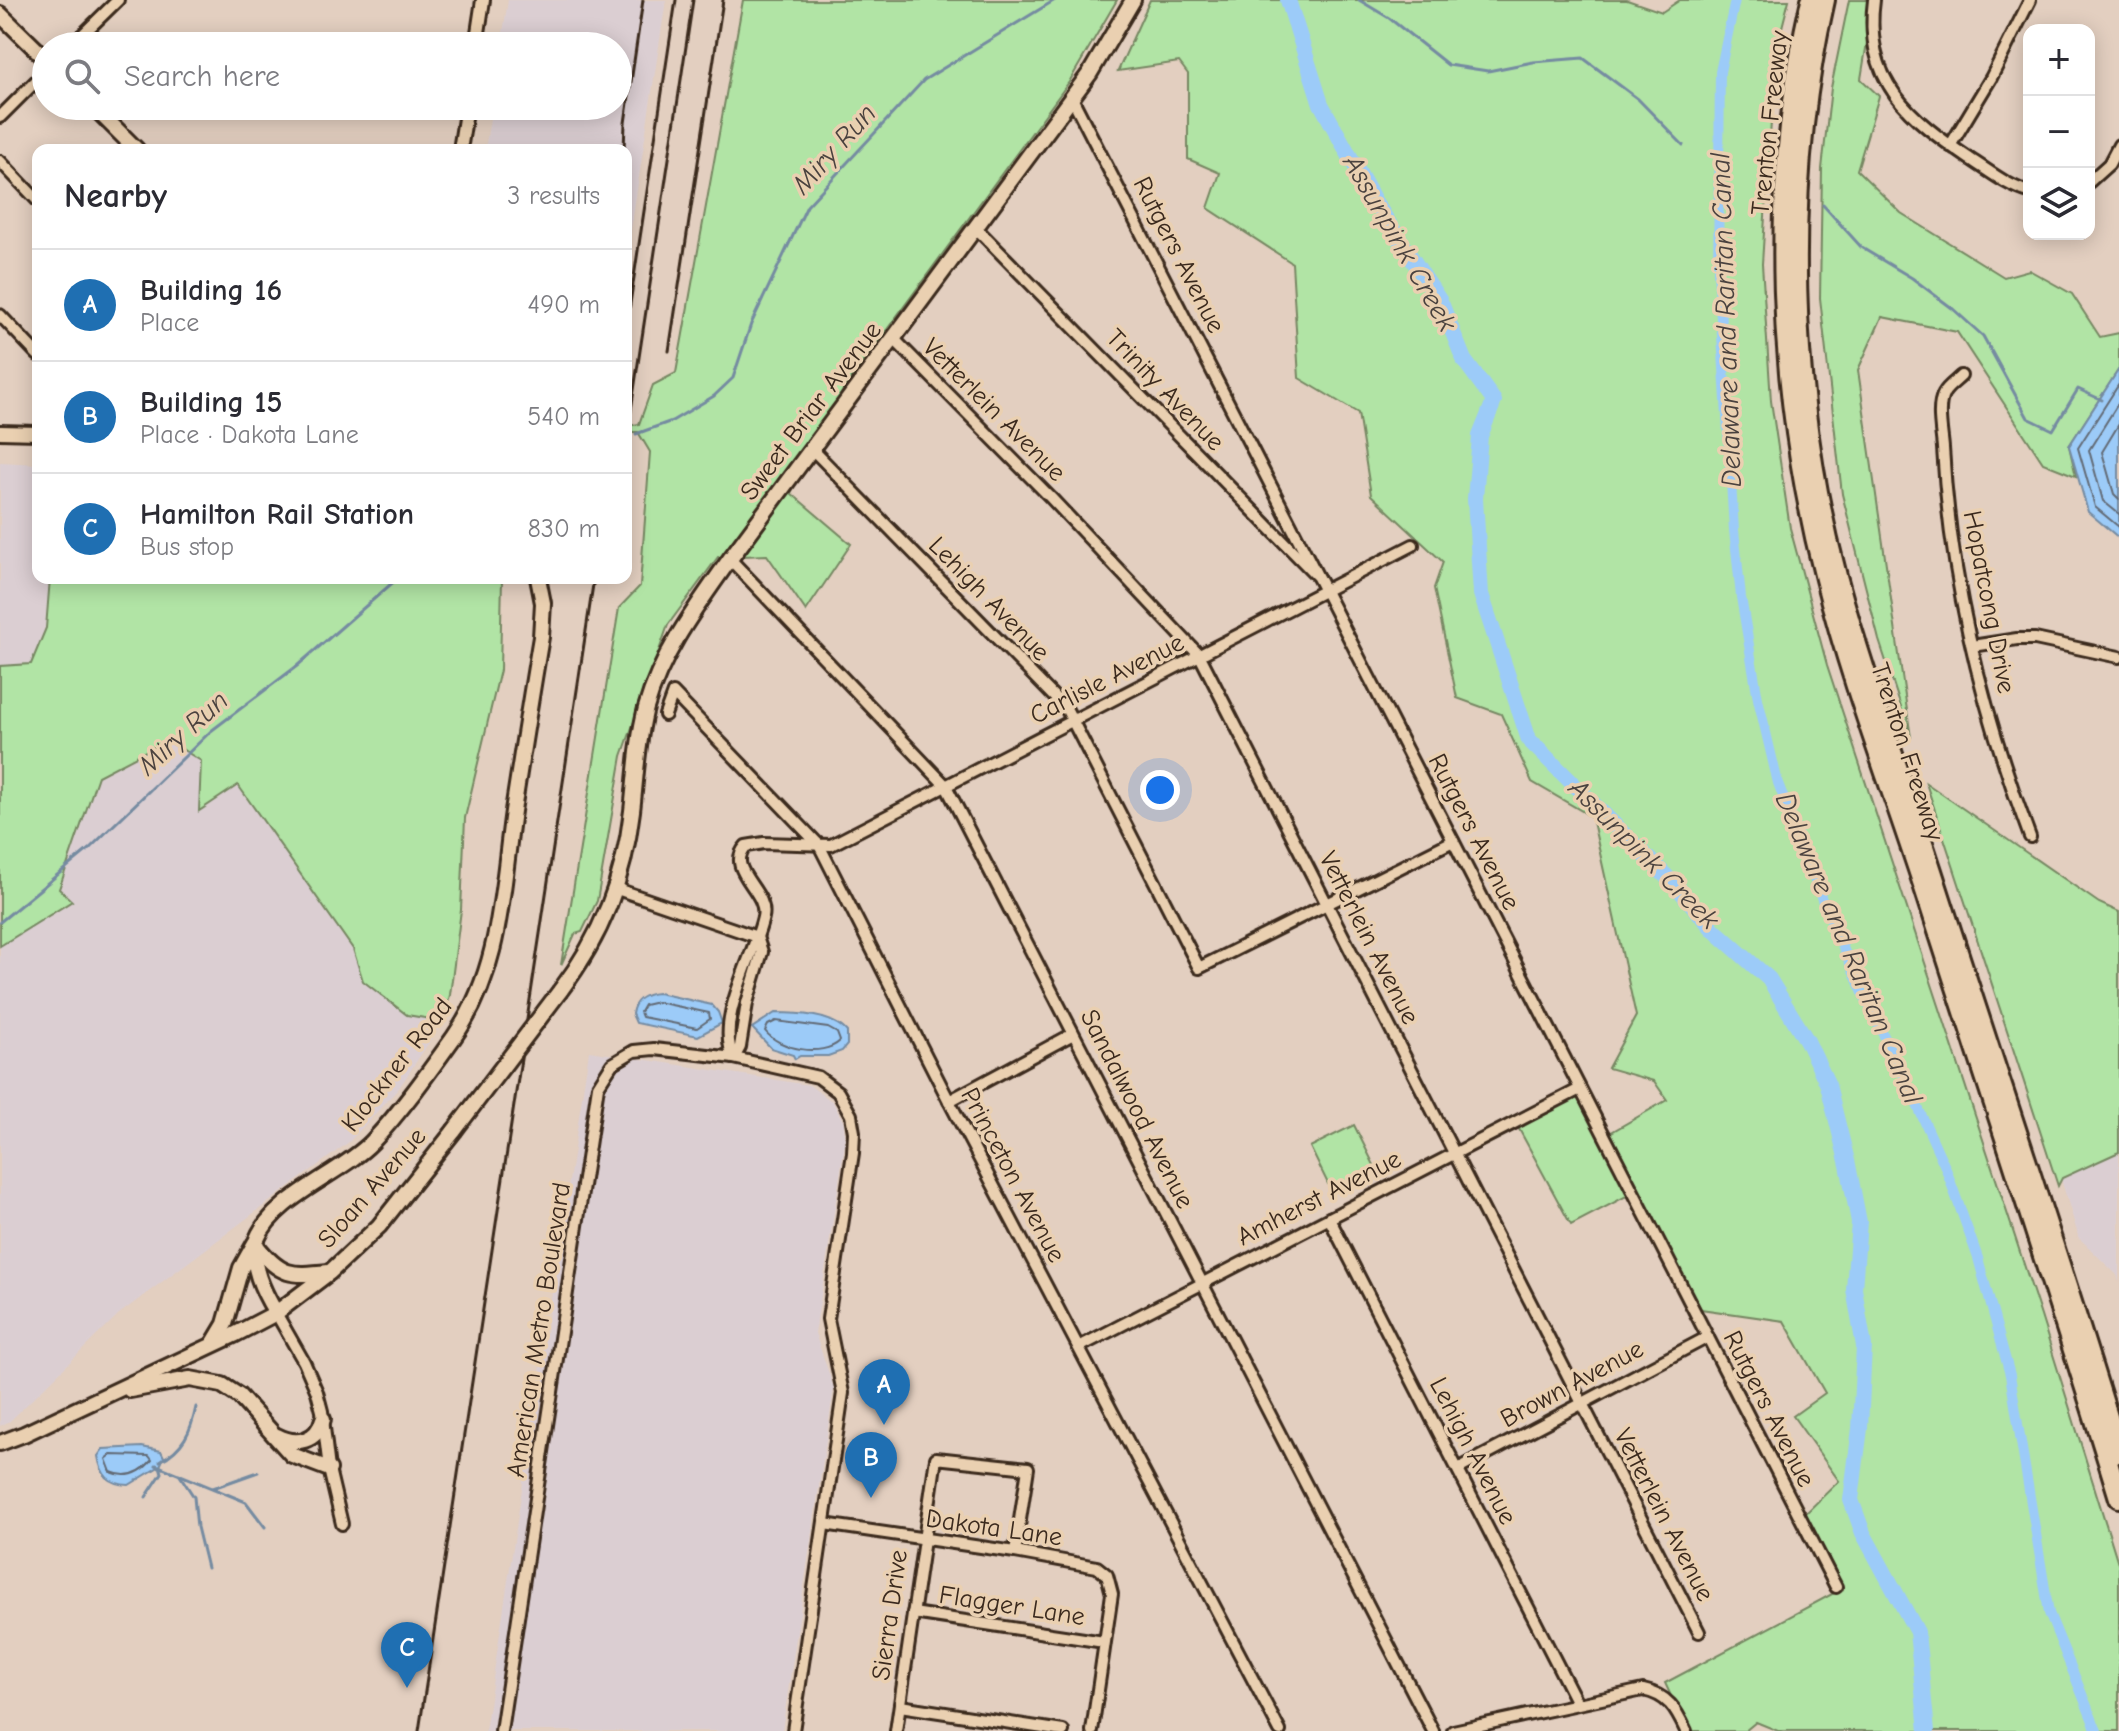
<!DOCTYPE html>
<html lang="en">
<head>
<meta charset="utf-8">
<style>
  body { margin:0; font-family:"Comic Neue",sans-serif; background:#f2f2f3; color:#2b2b33 }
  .controls { position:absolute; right:24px; top:24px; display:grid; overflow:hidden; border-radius:16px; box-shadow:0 4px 20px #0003 }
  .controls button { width:72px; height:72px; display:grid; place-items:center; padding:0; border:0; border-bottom:2px solid #e1e1e2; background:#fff; color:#2b2b33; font:40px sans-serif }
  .you { position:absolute; left:1160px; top:790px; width:28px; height:28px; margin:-20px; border:6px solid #fff; border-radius:50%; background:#1a73e8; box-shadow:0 0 0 12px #1a73e833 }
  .badge { display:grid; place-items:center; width:52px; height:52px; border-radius:50%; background:#1f6fb2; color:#fff; font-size:26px; font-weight:700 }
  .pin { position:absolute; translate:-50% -66px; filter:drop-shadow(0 2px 4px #0008) }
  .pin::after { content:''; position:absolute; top:42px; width:28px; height:24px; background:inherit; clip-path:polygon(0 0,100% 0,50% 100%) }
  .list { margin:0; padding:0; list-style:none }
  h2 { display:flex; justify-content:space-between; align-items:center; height:104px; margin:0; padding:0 32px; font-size:34px }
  h2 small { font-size:26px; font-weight:400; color:#7c7c81 }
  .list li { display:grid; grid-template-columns:52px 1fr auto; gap:24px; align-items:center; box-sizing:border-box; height:112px; padding:0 32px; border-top:2px solid #e1e1e2 }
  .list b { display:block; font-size:30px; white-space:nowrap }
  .list p { margin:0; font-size:26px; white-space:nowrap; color:#7c7c81 }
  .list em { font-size:26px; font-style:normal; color:#7c7c81 }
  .icon { flex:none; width:44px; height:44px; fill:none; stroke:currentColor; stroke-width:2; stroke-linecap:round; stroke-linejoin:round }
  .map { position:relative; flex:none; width:2119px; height:1731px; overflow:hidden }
  .search { position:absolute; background:#fff; box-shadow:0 4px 20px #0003; left:32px; top:32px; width:600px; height:88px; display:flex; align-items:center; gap:20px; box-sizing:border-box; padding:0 28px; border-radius:44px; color:#7c7c81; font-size:30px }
  .panel { position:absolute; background:#fff; box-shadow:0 4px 20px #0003; left:32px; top:144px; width:600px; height:440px; border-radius:16px }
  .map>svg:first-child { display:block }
</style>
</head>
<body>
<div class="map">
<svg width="2119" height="1731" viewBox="0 0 2119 1731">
  <rect width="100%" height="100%" fill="#e3cfc0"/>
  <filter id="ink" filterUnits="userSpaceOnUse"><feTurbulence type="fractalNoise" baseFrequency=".0125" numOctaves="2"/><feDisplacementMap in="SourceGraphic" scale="16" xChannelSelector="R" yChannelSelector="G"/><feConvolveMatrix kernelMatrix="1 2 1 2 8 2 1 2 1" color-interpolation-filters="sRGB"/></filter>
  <g filter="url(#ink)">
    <g fill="#dbced2">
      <polygon points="508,0 666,0 626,262 626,150 485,150 492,106 618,106 618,46 501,46"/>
      <polygon points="0,462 38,464 38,578 50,578 46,628 31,664 0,666"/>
      <polygon points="167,740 238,784 353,950 363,981 407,1015 443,1021 399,1088 349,1142 119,1314 10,1421 0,1426 0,946 71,901 58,889 98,776"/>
      <polygon points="589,1051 809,1085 833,1102 844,1123 845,1144 815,1333 834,1388 782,1731 485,1731"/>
      <polygon points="2119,1152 2119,1282 2117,1275 2079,1238 2061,1179"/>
    </g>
    <g fill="#b1e4a5" stroke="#768762" stroke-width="2">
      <polygon points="743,0 1117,0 1069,82 844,388 791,493 851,544 806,611 767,555 718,557 668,625 622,756 597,901 582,932 575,934 561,965 619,608 640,586 650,452 638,432 626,432 626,426 639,424 653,385 676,373"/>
      <polygon points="1150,0 1627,0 1662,12 1680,0 1789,0 1779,39 1774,74 1762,264 1771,401 1790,528 1827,665 2041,1316 2119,1566 2119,1731 1778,1731 1756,1722 1745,1731 1687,1731 1665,1683 1836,1592 1805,1514 1839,1481 1793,1416 1825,1393 1784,1321 1694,1308 1634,1192 1571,1225 1513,1118 1579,1084 1606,1135 1667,1100 1654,1081 1608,1068 1636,1016 1592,817 1532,782 1501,714 1457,698 1434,588 1443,562 1371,495 1358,413 1299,378 1292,263 1208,208 1220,173 1188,159 1188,74 1179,62 1118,71"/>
      <polygon points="1849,0 1874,0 1861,79 1879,96 1857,170 1901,213 2004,277 2029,270 2072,294 2100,337 2119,333 2119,369 2069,446 2076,476 2043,463 1957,332 1882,317 1858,370 1911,738 1879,640 1842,494 1820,298 1822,169 1831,88"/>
      <polygon points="50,578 502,578 500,670 465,818 461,910 450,995 443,1021 407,1015 363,981 353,949 238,785 199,811 201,761 167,740 98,776 59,889 72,901 0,946 0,666 31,664 46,628"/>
      <polygon points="1926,783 2099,903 2119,912 2119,1152 2062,1178 2058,1186"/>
      <polygon points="1354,1125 1376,1169 1332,1192 1310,1147"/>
    </g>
    <g fill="#9ccbf8" stroke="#758ba1" stroke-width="2">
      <polygon points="2119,369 2119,538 2088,512 2069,446"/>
      <path d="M658 993 712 1005 718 1012 722 1023 698 1036 636 1023 632 1014C634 999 644 994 658 993Z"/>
      <path d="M775 1013C796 1013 832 1014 847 1032V1045L842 1051 828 1056H800L795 1059 793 1055 771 1048 752 1028Z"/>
      <path d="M142 1447 161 1451 164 1457 160 1466 129 1485C109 1484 101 1476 98 1456L103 1449Z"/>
    </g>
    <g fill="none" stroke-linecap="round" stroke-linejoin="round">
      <g stroke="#626a75" stroke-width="2">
        <polyline points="2119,384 2078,448 2095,507 2119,527"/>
        <polyline points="2119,402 2089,450 2103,501 2119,514"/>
        <polyline points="2119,424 2102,452 2114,494 2119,499"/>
        <polygon points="657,1002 709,1013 710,1019 697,1028 642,1017 640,1012 644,1005"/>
        <path d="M776 1021 828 1028 837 1033 840 1041C822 1058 779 1049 765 1031L768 1025Z"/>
        <path d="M111 1455 149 1456 152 1460C141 1473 127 1479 111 1472L106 1459Z"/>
      </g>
      <g stroke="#758ba1" stroke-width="3">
        <polyline points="1359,0 1389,18 1448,65 1488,71 1533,62 1583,58 1638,99 1683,145"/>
        <polyline points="1823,205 1862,248 1912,278 1952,308 1983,336 2028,418 2053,430 2078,389 2102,400"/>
        <polyline points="636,434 672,421 714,396 733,378 751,324 807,206 924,80 1055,0"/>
        <polyline points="0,922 89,849 211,731 297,666 398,578"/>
        <path d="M160 1461C183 1449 191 1432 196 1407"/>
        <polyline points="156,1465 246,1502 265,1527"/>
        <polyline points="179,1474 194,1497 197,1527 207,1568"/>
        <polyline points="213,1488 258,1472"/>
        <polyline points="146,1497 162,1473 160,1466"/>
      </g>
      <polyline stroke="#9ccbf8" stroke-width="10" points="1735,0 1720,72 1718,271 1734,530 1741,597 1758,699 1778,783 1823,902 1866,1000 1902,1072 1946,1169 1978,1258 2010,1375 2049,1613 2097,1731"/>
      <polyline stroke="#9ccbf8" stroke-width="16" points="1288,0 1321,104 1375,202 1441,303 1464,360 1494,401 1480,436 1475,499 1481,594 1529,740 1678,888 1713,929 1769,979 1807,1041 1828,1085 1848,1165 1859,1222 1854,1289 1864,1346 1860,1428 1851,1500 1863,1533 1917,1632 1927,1731"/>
      <defs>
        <g id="minor">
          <path d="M1874 0C1863 81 1909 118 1970 159 1989 171 2007 186 2029 192"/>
          <polyline points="71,46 118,0"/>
          <polyline points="1072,98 1836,1587"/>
          <polyline points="0,117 46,71"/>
          <polyline points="1950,146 1991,78 2030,0"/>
          <polyline points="0,161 38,201"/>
          <polyline points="2089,182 2109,164 2119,145"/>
          <polyline points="977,229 1316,575"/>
          <polyline points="0,315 38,355"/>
          <polyline points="895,340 1051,498 1200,656 1699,1632"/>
          <path d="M1961 376C1956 381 1947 387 1944 393 1936 407 1942 433 1943 448 1950 581 1983 713 2030 837"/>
          <polyline points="812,449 1067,710 1199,968 1453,841"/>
          <polyline points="730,559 946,786 1433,1731"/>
          <polyline points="1972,646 2017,639 2035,639 2119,657"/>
          <polyline points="665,715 673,693 819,845 949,1101 1280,1731"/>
          <polyline points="617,889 757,937"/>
          <path d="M734 1058C714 1021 755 955 763 917 769 891 724 870 746 846L764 843 831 845 1413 545"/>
          <polyline points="734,1058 740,1047 747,1003 762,952 757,937"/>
          <polyline points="949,1101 1073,1034"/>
          <polyline points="1329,1218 1577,1703"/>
          <polyline points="276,1313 304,1362 317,1392 322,1411 329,1469 342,1524"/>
          <polyline points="1079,1347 1580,1089"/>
          <polyline points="1458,1469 1708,1337"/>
          <polyline points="824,1524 1015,1552 1097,1567 1107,1575 1112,1594 1092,1731"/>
          <polyline points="913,1613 1104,1642"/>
          <polyline points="900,1706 1063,1731"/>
          <polyline points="501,1731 598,1086 612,1064 634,1051 654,1049 734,1058 818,1077 838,1092 851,1115 854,1132 853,1153 828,1319 843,1393 793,1731"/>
          <polyline points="896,1731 936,1458 1028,1468 1015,1552"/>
          <path d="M1453 1731 1643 1690C1668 1695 1676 1709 1686 1731"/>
        </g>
        <g id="tertiary">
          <polyline points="476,46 483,0"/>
          <polyline points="460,150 467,106"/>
          <polyline points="0,432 38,433"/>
        </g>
        <g id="secondary">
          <polyline points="0,14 46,59"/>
          <polyline points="93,106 137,150"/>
          <path d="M560 991C602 936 624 879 632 811 636 777 637 742 646 708 662 652 697 606 730 559L1090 73 1133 0"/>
          <path d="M256 1245C281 1277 291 1276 329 1272"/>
          <path d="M276 1313C264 1293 248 1263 257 1239 274 1197 341 1174 372 1142 402 1110 429 1072 454 1037 501 971 502 888 513 811 522 753 531 695 541 637L543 603 538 578"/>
          <polyline points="213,1344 225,1324 241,1268 255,1243"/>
          <polyline points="130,1390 190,1379 222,1385 239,1396 292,1455 329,1469"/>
          <path d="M277 1436C296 1446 317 1442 323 1419"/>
          <polyline points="0,1443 24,1434 234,1335 276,1313 330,1272 379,1226 454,1131"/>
        </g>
        <g id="motorway">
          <path d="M1811 0C1768 188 1777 392 1825 579 1852 687 1893 791 1927 897 1991 1097 2058 1297 2119 1498"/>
          <path d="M1825 0C1783 182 1789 396 1837 576 1864 676 1900 772 1932 871 1994 1065 2060 1257 2119 1453"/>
        </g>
      </defs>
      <use href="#minor" stroke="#3b2a1e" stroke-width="16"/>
      <use href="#tertiary" stroke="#3b2a1e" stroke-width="18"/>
      <use href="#secondary" stroke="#3b2a1e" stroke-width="20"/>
      <use href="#motorway" stroke="#3b2a1e" stroke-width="24"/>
      <use href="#minor" stroke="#ead0b1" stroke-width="10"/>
      <use href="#tertiary" stroke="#ead0b1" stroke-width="12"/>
      <use href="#secondary" stroke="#ead0b1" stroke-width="14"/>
      <use href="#motorway" stroke="#ead0b1" stroke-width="18"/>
      <g stroke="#3b2a1e" stroke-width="3">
        <polyline points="624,150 625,123 643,0"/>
        <polyline points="626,216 627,264"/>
        <polyline points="626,330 676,0"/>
        <polyline points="669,351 723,0"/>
        <polyline points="626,443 693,0"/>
        <polyline points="419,1731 594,578"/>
      </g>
      <defs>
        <polyline id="secondary-bridge" points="454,1131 560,991"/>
      </defs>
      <use href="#secondary-bridge" stroke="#3b2a1e" stroke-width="20" stroke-linecap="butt"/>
      <use href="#secondary-bridge" stroke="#ead0b1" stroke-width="14"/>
    </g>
  </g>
  <g text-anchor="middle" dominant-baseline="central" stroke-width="7" stroke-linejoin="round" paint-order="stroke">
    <g font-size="26" fill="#3b2a1e" stroke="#ead0b1">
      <text transform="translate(1770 123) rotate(-84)">Trenton Freeway</text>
      <text transform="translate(1179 255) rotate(63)">Rutgers Avenue</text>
      <text transform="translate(1165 390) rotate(46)">Trinity Avenue</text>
      <text transform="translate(994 410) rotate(45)">Vetterlein Avenue</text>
      <text transform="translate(811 411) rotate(-53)">Sweet Briar Avenue</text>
      <text transform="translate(989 599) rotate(46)">Lehigh Avenue</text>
      <text transform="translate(1989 602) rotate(79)">Hopatcong Drive</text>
      <text transform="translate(1107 679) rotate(-27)">Carlisle Avenue</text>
      <text transform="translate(1907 752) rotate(72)">Trenton Freeway</text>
      <text transform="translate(1474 832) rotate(63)">Rutgers Avenue</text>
      <text transform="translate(1369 938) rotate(63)">Vetterlein Avenue</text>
      <text transform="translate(397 1065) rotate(-52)">Klockner Road</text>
      <text transform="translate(1137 1109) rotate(63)">Sandalwood Avenue</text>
      <text transform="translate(1013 1175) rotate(62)">Princeton Avenue</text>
      <text transform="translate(372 1188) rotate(-49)">Sloan Avenue</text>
      <text transform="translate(1319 1198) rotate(-27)">Amherst Avenue</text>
      <text transform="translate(539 1330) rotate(-81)">American Metro Boulevard</text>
      <text transform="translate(1572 1384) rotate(-28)">Brown Avenue</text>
      <text transform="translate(1769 1409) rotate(63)">Rutgers Avenue</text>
      <text transform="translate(1473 1451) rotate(63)">Lehigh Avenue</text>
      <text transform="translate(1664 1515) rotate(63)">Vetterlein Avenue</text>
      <text transform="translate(994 1528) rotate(8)">Dakota Lane</text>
      <text transform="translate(1012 1606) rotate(9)">Flagger Lane</text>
      <text transform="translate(890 1615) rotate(-82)">Sierra Drive</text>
    </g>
    <g font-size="28" font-style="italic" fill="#4a423f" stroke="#ead0b1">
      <text transform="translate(834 149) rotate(-48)">Miry Run</text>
      <text transform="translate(1400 243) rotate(60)">Assunpink Creek</text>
      <text transform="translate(1726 320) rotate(-92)">Delaware and Raritan Canal</text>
      <text transform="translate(183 733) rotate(-42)">Miry Run</text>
      <text transform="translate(1644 854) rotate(45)">Assunpink Creek</text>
      <text transform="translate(1849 948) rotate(67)">Delaware and Raritan Canal</text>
    </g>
  </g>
</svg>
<div class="controls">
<button>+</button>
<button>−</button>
<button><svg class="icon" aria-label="layers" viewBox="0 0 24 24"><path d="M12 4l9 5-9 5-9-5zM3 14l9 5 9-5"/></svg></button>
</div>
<div class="you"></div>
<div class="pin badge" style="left:884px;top:1425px">A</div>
<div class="pin badge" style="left:871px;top:1498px">B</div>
<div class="pin badge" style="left:407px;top:1688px">C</div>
<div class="search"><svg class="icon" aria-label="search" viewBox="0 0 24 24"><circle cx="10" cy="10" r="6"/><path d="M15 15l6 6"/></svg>Search here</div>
<section class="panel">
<h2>Nearby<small>3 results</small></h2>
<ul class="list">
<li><span class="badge">A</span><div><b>Building 16</b><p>Place</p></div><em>490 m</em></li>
<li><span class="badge">B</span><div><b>Building 15</b><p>Place · Dakota Lane</p></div><em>540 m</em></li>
<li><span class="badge">C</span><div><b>Hamilton Rail Station</b><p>Bus stop</p></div><em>830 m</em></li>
</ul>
</section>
</div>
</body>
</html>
